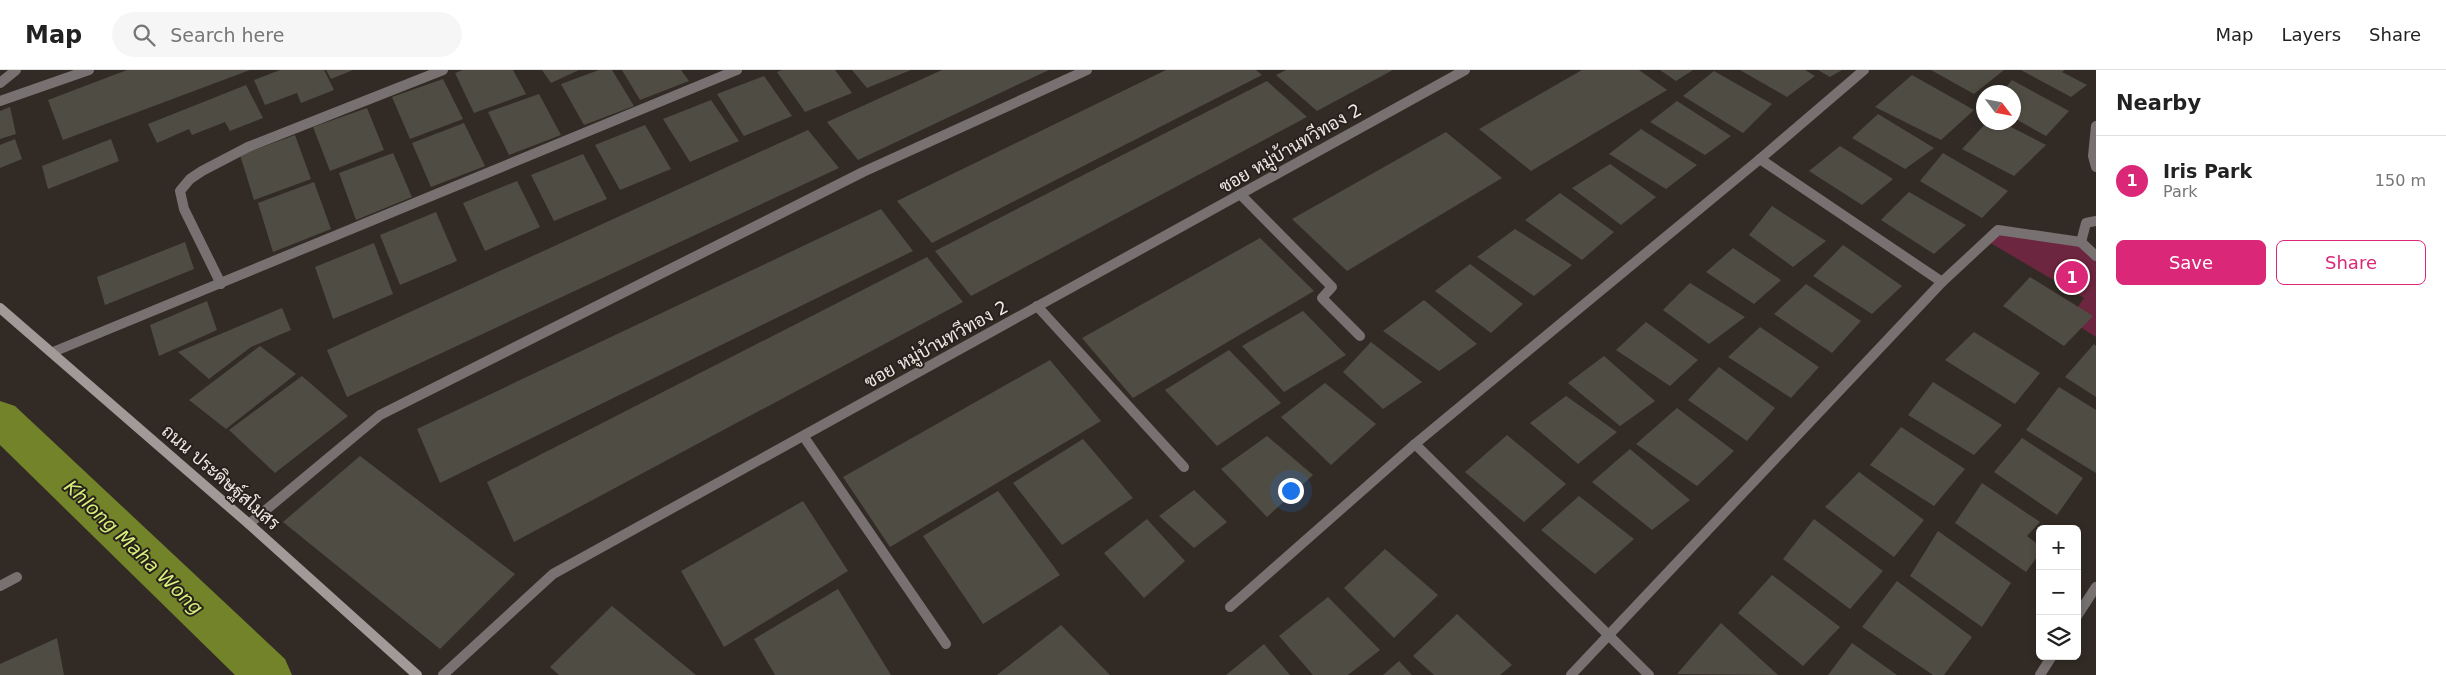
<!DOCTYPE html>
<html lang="en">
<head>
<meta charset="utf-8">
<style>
  body { margin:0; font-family:"DejaVu Sans",Sarabun,sans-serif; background:#f6f6f6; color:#222 }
  .controls { position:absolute; right:15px; bottom:15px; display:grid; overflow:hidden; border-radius:8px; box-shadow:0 2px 8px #0003 }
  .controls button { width:45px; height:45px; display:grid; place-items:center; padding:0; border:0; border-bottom:1px solid #e0e0e0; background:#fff; color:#222; font:25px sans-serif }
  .compass { position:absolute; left:1976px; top:15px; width:45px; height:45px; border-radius:50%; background:#fff; box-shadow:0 2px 8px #0003; rotate:122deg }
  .you { position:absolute; left:1290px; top:420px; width:18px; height:18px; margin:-12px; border:4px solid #fff; border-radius:50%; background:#1a73e8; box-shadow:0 0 0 8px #1a73e833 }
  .badge { display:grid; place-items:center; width:32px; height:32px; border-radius:50%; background:#db2777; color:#fff; font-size:16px; font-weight:700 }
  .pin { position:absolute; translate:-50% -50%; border:2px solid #fff; box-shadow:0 1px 5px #0006 }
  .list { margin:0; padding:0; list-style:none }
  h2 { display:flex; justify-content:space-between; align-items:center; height:65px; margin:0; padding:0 20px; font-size:21px }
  h2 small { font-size:16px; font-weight:400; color:#767676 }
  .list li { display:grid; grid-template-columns:32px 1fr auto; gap:15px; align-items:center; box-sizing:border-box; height:90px; padding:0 20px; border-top:1px solid #e0e0e0 }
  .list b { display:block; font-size:19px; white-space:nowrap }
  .list p { margin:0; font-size:16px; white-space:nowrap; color:#767676 }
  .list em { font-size:16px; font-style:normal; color:#767676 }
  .actions { display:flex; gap:10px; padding:15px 20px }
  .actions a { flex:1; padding:11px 0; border:1px solid #db2777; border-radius:8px; text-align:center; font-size:18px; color:#db2777 }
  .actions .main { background:#db2777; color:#fff }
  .icon { flex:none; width:28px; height:28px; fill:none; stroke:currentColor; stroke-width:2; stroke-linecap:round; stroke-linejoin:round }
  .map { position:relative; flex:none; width:2096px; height:605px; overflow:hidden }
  header { display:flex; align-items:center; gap:30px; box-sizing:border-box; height:70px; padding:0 25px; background:#fff; border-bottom:1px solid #e0e0e0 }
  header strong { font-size:24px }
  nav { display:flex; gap:28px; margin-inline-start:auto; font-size:18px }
  .search { width:350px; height:45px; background:#f6f6f6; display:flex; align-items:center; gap:12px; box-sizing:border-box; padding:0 18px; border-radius:28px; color:#767676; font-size:19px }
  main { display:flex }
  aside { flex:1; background:#fff }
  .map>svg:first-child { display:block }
</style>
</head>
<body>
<header>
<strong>Map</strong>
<div class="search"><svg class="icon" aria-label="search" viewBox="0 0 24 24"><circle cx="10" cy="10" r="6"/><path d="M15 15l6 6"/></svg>Search here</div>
<nav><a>Map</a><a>Layers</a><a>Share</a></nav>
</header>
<main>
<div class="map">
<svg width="2096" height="605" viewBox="0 0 2096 605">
  <rect width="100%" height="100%" fill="#322b25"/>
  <polygon fill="#6d263f" points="1998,160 2081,172 2096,186 2096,267 2069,250 2084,228 1987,171"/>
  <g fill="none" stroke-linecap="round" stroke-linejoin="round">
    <polygon fill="#728329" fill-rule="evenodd" points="0,331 15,336 285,589 292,605 235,605 0,375"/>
  </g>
  <g fill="#4f4c43">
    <polygon points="127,0 250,0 63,70 48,30"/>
    <polygon points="280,0 324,0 334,20 301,33 297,23 265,35 254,10"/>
    <polygon points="326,0 353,0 331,9"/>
    <polygon points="463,0 513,0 526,24 474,43 455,3"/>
    <polygon points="542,0 579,0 551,13"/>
    <polygon points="599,0 612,0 634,36 584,55 561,14"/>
    <polygon points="622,0 681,0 689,11 640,30"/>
    <polygon points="782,0 835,0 852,23 805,42 777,2"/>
    <polygon points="852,0 911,0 867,18"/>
    <polygon points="942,0 1049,0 858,90 827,52"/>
    <polygon points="1166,0 1256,0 1262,5 932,173 897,131"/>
    <polygon points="1286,0 1393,0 1317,41 1276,5"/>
    <polygon points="1582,0 1639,0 1667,20 1531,101 1479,59"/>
    <polygon points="1660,0 1693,0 1676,11"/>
    <polygon points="1740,0 1805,0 1815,6 1787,27"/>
    <polygon points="1818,0 1842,0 1830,7"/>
    <polygon points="1931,0 2004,0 1974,24"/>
    <polygon points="2021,0 2065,0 2062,2 2087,15 2071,27"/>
    <polygon points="1714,1 1772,34 1743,63 1683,26"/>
    <polygon points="1912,5 1974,40 1941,70 1875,37"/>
    <polygon points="764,6 792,46 744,66 717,24"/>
    <polygon points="443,9 463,49 410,69 392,27"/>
    <polygon points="2012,10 2069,41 2046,66 2014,48 2014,22 2002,22"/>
    <polygon points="1267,11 1307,47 971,226 935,181"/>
    <polygon points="246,15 263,48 230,61 225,52 192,65 189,59 157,73 148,54"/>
    <polygon points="539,24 561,65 509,85 488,42"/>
    <polygon points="711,30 739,71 690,92 663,49"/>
    <polygon points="1677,31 1731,66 1705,85 1650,52"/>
    <polygon points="10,37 16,64 0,69 0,41"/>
    <polygon points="367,38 384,80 330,101 313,57"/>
    <polygon points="1878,44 1934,78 1905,99 1852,68"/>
    <polygon points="1987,52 2001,52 2046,75 2014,106 1962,79"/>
    <polygon points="464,53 485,96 431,117 412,73"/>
    <polygon points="645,55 671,99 620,120 595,75"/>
    <polygon points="1641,59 1697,95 1666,119 1609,84"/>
    <polygon points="808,60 839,98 347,327 327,280"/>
    <polygon points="1446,62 1502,108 1347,201 1292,149"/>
    <polygon points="295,65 311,109 254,130 240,85"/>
    <polygon points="15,69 22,89 0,98 0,75"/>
    <polygon points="111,69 119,91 48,119 42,96"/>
    <polygon points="1840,76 1893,109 1862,135 1809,101"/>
    <polygon points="393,83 412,127 356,150 339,103"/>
    <polygon points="1943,83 2008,121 1982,148 1920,111"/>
    <polygon points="583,84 607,129 554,151 531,105"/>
    <polygon points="1610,94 1656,127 1621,155 1572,118"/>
    <polygon points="517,111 540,157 485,181 463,133"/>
    <polygon points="314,112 331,159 273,182 258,133"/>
    <polygon points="1909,122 1966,155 1934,184 1881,150"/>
    <polygon points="1560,123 1614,162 1582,190 1525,150"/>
    <polygon points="1772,136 1826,171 1793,197 1749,165"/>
    <polygon points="881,139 913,181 440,413 417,359"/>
    <polygon points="436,142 457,191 400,215 380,165"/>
    <polygon points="1515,159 1572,195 1534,226 1477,187"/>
    <polygon points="1260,168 1314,221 1133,328 1082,268"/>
    <polygon points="185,172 194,199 105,235 97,207"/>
    <polygon points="374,173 393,224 333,249 315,197"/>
    <polygon points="1843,175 1902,216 1872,244 1813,206"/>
    <polygon points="1733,178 1781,210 1754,234 1706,202"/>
    <polygon points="927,187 963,232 514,472 487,412"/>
    <polygon points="1470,194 1523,234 1491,263 1435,221"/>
    <polygon points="2030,207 2093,246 2064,276 2003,236"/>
    <polygon points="1690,213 1745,247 1709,274 1663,240"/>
    <polygon points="1806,214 1861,251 1832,283 1774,244"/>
    <polygon points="1424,230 1477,274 1439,301 1383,261"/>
    <polygon points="207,231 217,260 159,286 150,255"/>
    <polygon points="282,238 291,260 251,277 209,309 178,282"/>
    <polygon points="1303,241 1346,285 1284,322 1242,276"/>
    <polygon points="1646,252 1698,290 1670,316 1616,280"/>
    <polygon points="1760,257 1819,297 1791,328 1728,287"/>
    <polygon points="1974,262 2040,303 2015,334 1945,290"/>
    <polygon points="1371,272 1422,312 1383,339 1343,302"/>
    <polygon points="2094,274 2096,276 2096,327 2065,307"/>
    <polygon points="260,276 296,304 226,359 189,330"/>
    <polygon points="1229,280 1281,333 1217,376 1165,320"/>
    <polygon points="1604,286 1655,331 1620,356 1568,313"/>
    <polygon points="1050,290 1101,351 890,477 843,407"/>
    <polygon points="1719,297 1775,338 1747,371 1688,330"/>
    <polygon points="302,306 348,346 275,403 229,360"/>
    <polygon points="1933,312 2002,355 1974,385 1908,345"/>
    <polygon points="1325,313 1376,354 1331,395 1281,347"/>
    <polygon points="2059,317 2096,340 2096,403 2026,360"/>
    <polygon points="1566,326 1617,362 1578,394 1530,353"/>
    <polygon points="1677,338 1734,381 1697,416 1636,374"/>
    <polygon points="1901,357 1965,399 1934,436 1870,395"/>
    <polygon points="1507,365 1566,414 1524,452 1465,402"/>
    <polygon points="1267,366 1313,405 1267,447 1221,399"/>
    <polygon points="2022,368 2083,408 2057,445 1994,402"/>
    <polygon points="1083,369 1133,428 1062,475 1013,413"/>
    <polygon points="1630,379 1690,430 1652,460 1592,412"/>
    <polygon points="360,386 515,504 440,579 283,452"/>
    <polygon points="1859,402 1924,450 1894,487 1825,437"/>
    <polygon points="1982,413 2040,452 2027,466 2040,476 2040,483 2026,502 1955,453"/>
    <polygon points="1194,420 1227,452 1194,478 1159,446"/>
    <polygon points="998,421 1060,505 983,554 923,466"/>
    <polygon points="1579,426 1634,469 1595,504 1541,460"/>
    <polygon points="803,431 848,501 724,577 681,501"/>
    <polygon points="1147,449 1185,491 1144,528 1104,483"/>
    <polygon points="1814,449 1883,501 1850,539 1783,489"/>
    <polygon points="1938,461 2011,513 1982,557 1910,506"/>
    <polygon points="1385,479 1438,525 1394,568 1344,518"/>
    <polygon points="1772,505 1840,557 1803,596 1738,543"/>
    <polygon points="1897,511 1972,567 1944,605 1933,605 1862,557"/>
    <polygon points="838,519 891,605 775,605 754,569"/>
    <polygon points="1328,527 1380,580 1348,605 1313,605 1279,566"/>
    <polygon points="612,536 696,605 559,605 550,597"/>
    <polygon points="1457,544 1512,595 1500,605 1434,605 1413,586"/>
    <polygon points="1721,553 1778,605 1677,604"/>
    <polygon points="1061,555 1110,605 997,605"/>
    <polygon points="57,568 64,605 0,605 0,594"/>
    <polygon points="1852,573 1897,605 1828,605"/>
    <polygon points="1264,574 1290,605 1226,605"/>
    <polygon points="1399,591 1412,605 1383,605"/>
  </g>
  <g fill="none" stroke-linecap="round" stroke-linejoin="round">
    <g stroke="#777271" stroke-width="10">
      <polyline points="0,13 16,0"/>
      <polyline points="0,31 89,0"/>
      <polyline points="2096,56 2093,86 2096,97"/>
      <polyline points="1760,89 1942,212"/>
      <polyline points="1241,125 1332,217 1322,228 1360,266"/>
      <polyline points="2096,151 2086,153 2081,172 2096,186"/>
      <polyline points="221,214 184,139 180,121 190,109 202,101 248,77 443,0"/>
      <polyline points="1037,236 1184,397"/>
      <polyline points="53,282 737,0"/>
      <polyline points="804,367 946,574"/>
      <polyline points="1415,374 1649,605"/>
      <polyline points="249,454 380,345 863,102 1087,0"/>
      <polyline points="0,516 17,507"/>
      <polyline points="1230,537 1415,374 1760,89 1864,0"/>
      <polyline points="2077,546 2096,517"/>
      <polyline points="443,605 553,504 1465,0"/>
      <polyline points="1571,605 1942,212 1998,160 2081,172"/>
      <polyline points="2040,605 2052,586"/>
    </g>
    <polyline stroke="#a29a98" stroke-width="10" points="0,238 249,454 417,605"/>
  </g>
  <g text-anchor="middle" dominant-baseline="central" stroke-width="4" stroke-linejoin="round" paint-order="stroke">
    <g font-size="18" fill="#ece7e3" stroke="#28211b">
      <text transform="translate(1290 78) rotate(-30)">ซอย หมู่บ้านทวีทอง 2</text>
      <text transform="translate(936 274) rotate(-29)">ซอย หมู่บ้านทวีทอง 2</text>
      <text transform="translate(221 407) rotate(41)">ถนน ประดิษฐ์สโมสร</text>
    </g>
    <g font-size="19" font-style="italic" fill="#d7f07b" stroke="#28211b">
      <text transform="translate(134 477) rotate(44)">Khlong Maha Wong</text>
    </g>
  </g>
</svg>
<div class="controls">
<button>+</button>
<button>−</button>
<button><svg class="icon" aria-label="layers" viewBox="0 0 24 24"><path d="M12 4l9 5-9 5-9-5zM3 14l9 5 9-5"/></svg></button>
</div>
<svg class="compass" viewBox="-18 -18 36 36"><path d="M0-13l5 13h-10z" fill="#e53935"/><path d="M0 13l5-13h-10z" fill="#767676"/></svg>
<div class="you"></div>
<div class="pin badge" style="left:2072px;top:207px">1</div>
</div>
<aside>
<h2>Nearby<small></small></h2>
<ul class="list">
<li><span class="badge">1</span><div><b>Iris Park</b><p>Park</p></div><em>150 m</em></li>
</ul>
<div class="actions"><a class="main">Save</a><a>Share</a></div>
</aside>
</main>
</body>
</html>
